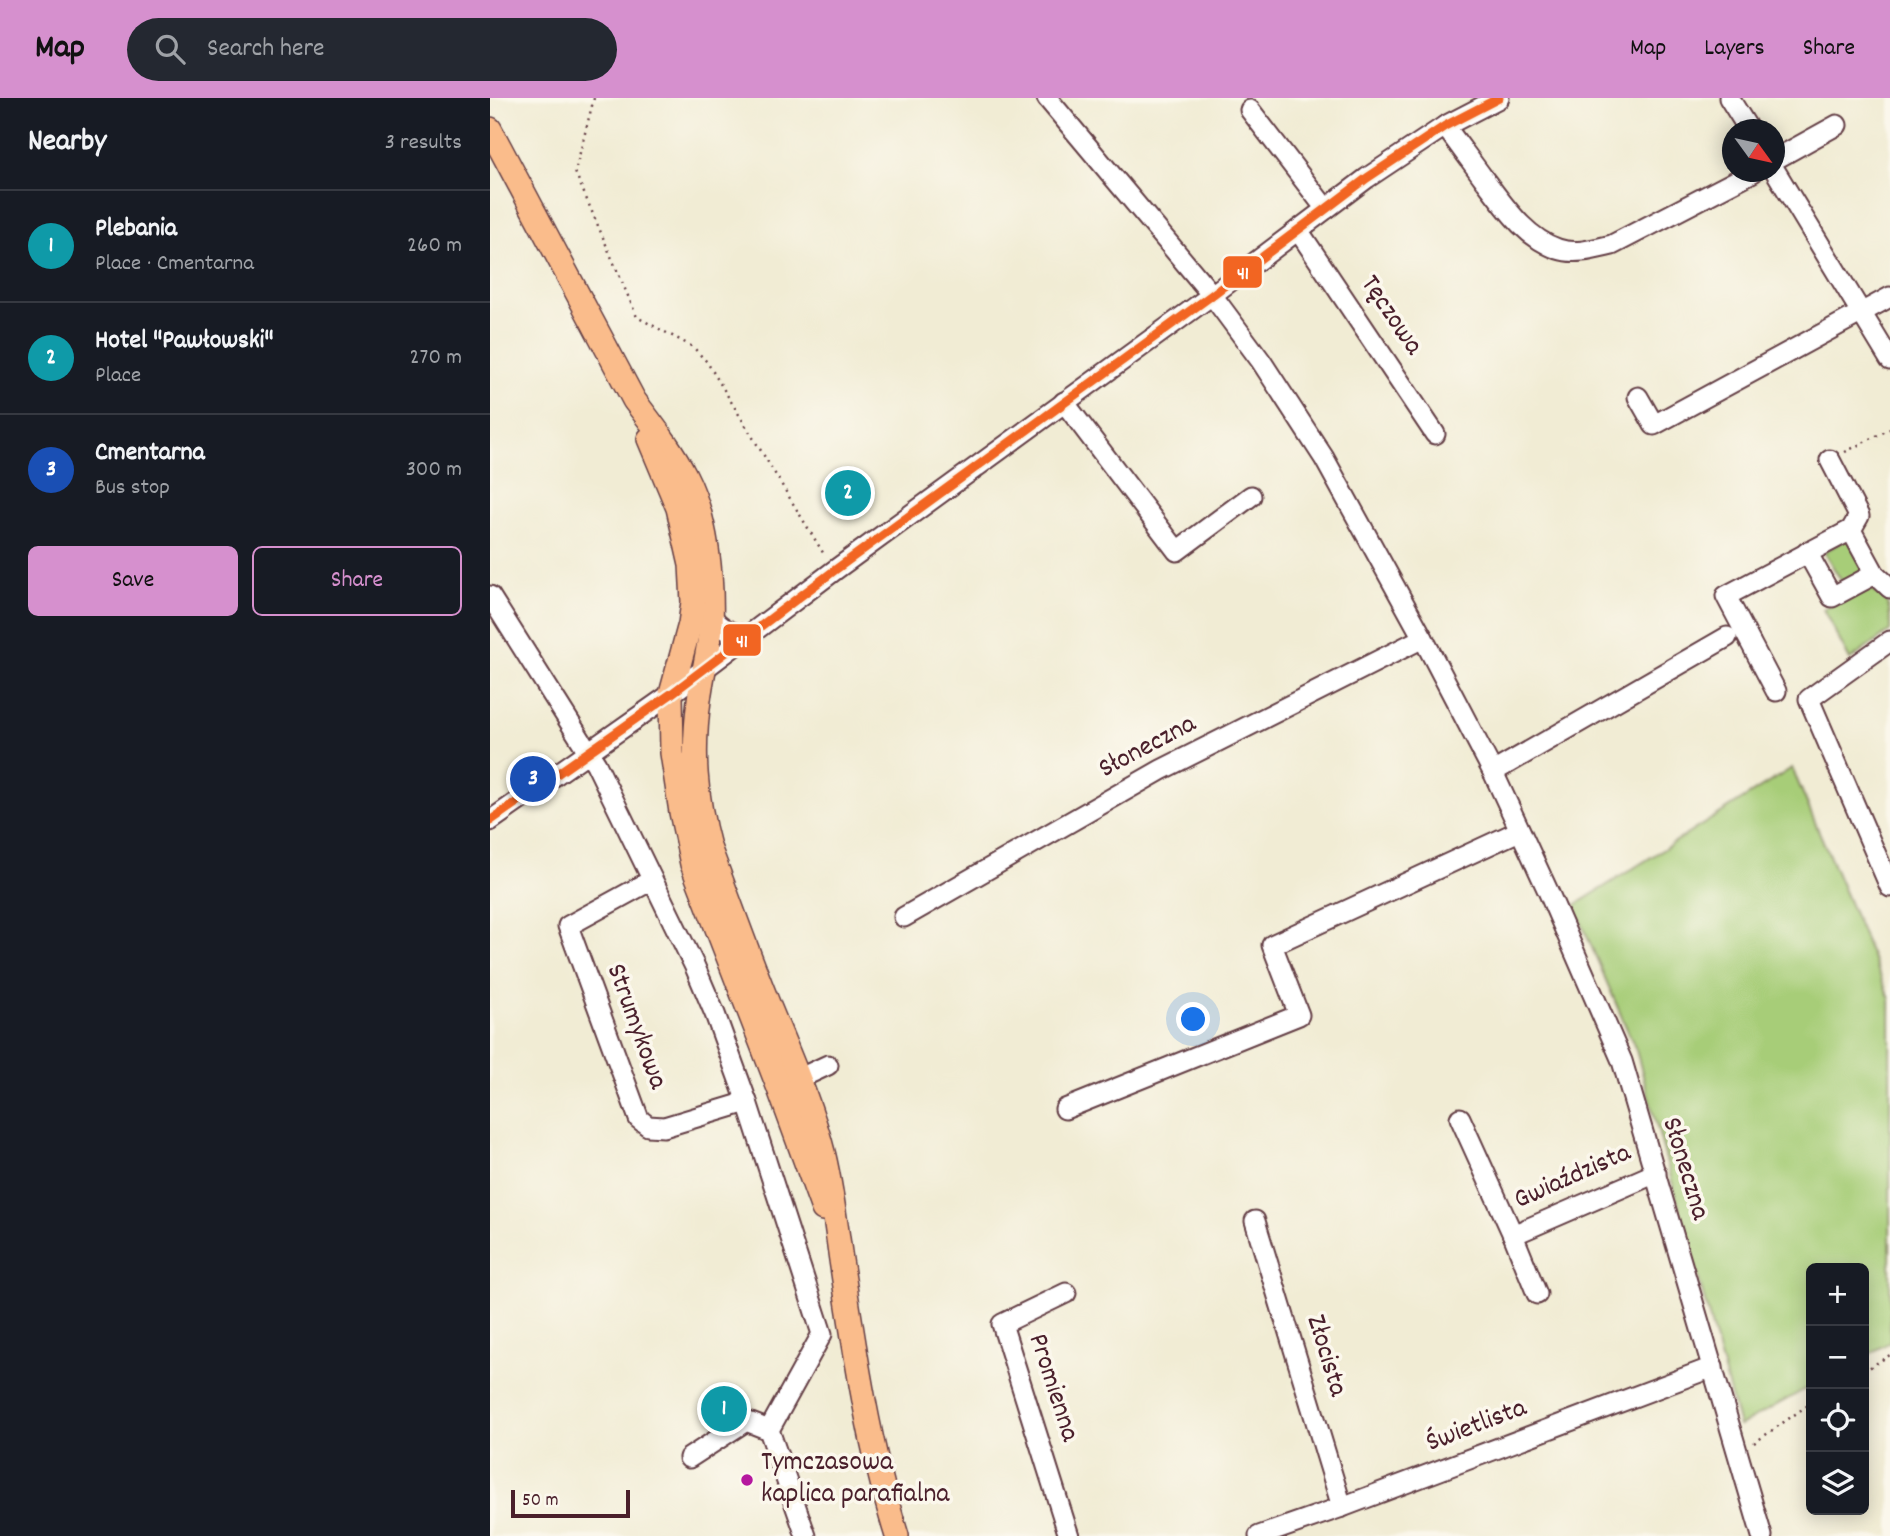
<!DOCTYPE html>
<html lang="en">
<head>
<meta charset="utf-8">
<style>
  body { margin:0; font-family:Dekko,sans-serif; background:#242831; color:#f1f3f6 }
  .controls { position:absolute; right:21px; bottom:21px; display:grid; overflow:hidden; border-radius:10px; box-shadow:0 4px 18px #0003 }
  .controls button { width:63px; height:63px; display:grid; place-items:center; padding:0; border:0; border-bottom:2px solid #363941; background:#171b24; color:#f1f3f6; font:35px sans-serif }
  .compass { position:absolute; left:1232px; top:21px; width:63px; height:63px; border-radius:50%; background:#171b24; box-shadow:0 4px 18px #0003; rotate:123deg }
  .scale { position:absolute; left:21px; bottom:18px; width:119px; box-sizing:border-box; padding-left:7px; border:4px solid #4a1f2b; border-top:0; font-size:19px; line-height:24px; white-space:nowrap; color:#4a1f2b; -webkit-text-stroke:5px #fbf7ec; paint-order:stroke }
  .you { position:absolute; left:704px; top:922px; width:24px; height:24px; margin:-18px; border:5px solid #fff; border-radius:50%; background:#1a73e8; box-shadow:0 0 0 10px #1a73e833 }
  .badge { display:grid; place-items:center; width:46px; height:46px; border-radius:50%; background:#d690ce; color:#fff; font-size:23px; font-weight:700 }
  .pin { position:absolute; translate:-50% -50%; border:4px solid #fff; box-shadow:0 2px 7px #0006 }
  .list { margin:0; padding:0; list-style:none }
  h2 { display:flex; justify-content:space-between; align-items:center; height:91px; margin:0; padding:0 28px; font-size:30px }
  h2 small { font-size:23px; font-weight:400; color:#9ea1a6 }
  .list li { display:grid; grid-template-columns:46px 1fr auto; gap:21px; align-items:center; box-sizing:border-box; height:112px; padding:0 28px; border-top:2px solid #363941 }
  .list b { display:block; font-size:26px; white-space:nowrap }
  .list p { margin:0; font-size:23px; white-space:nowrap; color:#9ea1a6 }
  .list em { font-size:23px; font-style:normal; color:#9ea1a6 }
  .actions { display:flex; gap:14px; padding:21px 28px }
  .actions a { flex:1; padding:16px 0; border:2px solid #d690ce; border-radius:10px; text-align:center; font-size:24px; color:#d690ce }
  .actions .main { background:#d690ce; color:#111 }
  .icon { flex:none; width:38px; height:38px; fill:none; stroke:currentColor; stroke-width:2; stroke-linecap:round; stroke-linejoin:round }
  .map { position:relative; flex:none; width:1400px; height:1438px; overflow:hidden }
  header { display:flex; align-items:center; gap:42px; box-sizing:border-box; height:98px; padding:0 35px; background:#d690ce; color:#111 }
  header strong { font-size:33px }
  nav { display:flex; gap:38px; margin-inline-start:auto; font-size:24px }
  .search { width:490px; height:63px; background:#242831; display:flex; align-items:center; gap:18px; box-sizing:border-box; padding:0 24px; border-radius:38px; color:#9ea1a6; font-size:26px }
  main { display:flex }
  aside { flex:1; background:#171b24 }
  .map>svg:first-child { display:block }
</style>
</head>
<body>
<header>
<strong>Map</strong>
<div class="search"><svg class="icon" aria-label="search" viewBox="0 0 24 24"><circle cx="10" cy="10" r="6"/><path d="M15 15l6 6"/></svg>Search here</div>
<nav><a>Map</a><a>Layers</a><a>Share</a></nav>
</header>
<main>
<aside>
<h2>Nearby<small>3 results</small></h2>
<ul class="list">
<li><span class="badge" style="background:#0f9aa8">1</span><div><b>Plebania</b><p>Place · Cmentarna</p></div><em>260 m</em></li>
<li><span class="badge" style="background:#0f9aa8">2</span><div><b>Hotel &quot;Pawłowski&quot;</b><p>Place</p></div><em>270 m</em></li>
<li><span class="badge" style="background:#1a4fb4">3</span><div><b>Cmentarna</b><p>Bus stop</p></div><em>300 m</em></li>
</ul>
<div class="actions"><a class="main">Save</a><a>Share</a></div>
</aside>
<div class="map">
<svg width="1400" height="1438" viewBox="0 0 1400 1438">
  <rect width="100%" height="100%" fill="#fbf7ec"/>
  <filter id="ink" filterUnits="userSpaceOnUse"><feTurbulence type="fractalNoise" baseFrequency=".0143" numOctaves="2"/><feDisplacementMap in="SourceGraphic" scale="14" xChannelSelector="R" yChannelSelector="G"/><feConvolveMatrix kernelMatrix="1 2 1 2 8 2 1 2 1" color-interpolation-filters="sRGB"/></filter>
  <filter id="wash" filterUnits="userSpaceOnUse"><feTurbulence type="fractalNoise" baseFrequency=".00686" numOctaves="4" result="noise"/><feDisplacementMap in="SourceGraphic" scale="28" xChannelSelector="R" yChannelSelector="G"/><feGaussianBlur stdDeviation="1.57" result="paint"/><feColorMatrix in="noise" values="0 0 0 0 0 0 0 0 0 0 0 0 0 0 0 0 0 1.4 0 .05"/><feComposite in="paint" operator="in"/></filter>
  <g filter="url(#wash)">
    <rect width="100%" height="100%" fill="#f1ecd4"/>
    <g fill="#a7cd78" stroke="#787652" stroke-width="2">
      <polygon points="1358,440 1377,471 1352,484 1334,454"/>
      <path d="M1377 488C1400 505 1400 503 1400 533L1360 562 1333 511Z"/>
      <polygon points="1302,670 1400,901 1400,1244 1374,1259 1374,1170 1321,1170 1321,1288 1249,1328 1146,952 1084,808"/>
    </g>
  </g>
  <g filter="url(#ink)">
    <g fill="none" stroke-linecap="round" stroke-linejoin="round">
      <defs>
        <g id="minor">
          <polyline points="557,0 722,197 771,263 834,360 933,540 1003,674 1058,793 1132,963 1272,1438"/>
          <polyline points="1239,0 1259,32"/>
          <polyline points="760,12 836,111"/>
          <path d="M955 28C968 46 981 63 994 81 1014 107 1035 140 1068 151 1085 157 1105 151 1122 147L1263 74"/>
          <polyline points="1284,62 1347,27"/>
          <polyline points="1284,71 1400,262"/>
          <polyline points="808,132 945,336"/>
          <polyline points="1148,299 1164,327 1400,199"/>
          <polyline points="574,304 687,453 761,398"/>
          <polyline points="1361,432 1385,476 1400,490"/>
          <polyline points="1317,454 1342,499 1385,476"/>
          <polyline points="0,498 106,666 205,869 225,916 257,1004 332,1236 279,1332 316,1438"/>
          <path d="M221 517C230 531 243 537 260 537"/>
          <polyline points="1400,543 1319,601 1400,789"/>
          <polyline points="1286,593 1236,498 1361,432 1369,418 1340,362"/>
          <polyline points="1003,674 1237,539"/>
          <polyline points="0,723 181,596 345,472 722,197 877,80 955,28 1009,0"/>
          <polyline points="162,782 78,828 149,1021 158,1028 174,1029 257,1004"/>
          <polyline points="414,819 671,672 933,540"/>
          <polyline points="299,991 308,981 338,967"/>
          <polyline points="575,1011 809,917 782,847 1029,733"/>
          <polyline points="970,1020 1023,1137 1047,1196"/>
          <polyline points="765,1123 852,1409"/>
          <polyline points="1023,1137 1166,1075"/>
          <polyline points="576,1195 512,1226 579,1438"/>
          <polyline points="199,1360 256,1323 279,1332"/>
          <polyline points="769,1438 852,1409 1223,1269"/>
        </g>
        <g id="major">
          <path d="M0 31 144 302C162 326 182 351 195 377 217 419 223 481 221 528 219 553 212 577 209 602 202 655 205 697 219 749 239 802 258 856 279 908 299 957 321 1006 334 1058 342 1092 346 1127 351 1162 365 1255 379 1349 407 1438"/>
          <polyline points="159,341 188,410 201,467 203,504 200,526 181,596 182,655 191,714 202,766 288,988 333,1111"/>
        </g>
      </defs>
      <use href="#minor" stroke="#633e44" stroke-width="23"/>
      <use href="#major" stroke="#633e44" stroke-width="26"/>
      <g stroke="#633e44" stroke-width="2.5" stroke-dasharray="2 5" stroke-linecap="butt">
        <polyline points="104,0 85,74 147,219 203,249 217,264 335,458"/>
        <polyline points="1355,354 1400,331"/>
        <polyline points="1374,1273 1400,1257"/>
        <polyline points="1264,1345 1321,1305"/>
      </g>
      <use href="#minor" stroke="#fff" stroke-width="19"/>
      <use href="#major" stroke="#fabc8b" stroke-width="23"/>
      <defs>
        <polyline id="bus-1" points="0,723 181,596 345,472 722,197 877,80 955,28 1009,0"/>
      </defs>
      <use href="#bus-1" stroke="#fbf7ec" stroke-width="14"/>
      <use href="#bus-1" stroke="#f26522" stroke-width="9"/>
    </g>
  </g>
  <circle fill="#b5179e" stroke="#fbf7ec" stroke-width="2.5" cx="257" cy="1382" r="7"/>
  <g text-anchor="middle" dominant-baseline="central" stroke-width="7" stroke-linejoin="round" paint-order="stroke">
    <g font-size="28" fill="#4a1f2b" stroke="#fbf7ec">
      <text transform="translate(900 218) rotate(56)">Tęczowa</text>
      <text transform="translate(658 650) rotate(-28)">Słoneczna</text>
      <text transform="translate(145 929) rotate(70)">Strumykowa</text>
      <text transform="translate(1194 1071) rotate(73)">Słoneczna</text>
      <text transform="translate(1083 1080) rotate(-24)">Gwiaździsta</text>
      <text transform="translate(835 1258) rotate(73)">Złocista</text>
      <text transform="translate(562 1290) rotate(72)">Promienna</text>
      <text transform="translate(987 1329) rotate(-21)">Świetlista</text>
    </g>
    <g font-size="28" fill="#4a1f2b" stroke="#fbf7ec" text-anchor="start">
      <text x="271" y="1366">Tymczasowa<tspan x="271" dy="32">kaplica parafialna</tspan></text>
    </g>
  </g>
  <g stroke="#fbf7ec" stroke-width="2.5">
    <rect x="732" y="157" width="41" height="34" rx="7" fill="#f26522"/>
    <rect x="232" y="525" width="40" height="34" rx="7" fill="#f26522"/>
  </g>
  <g font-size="19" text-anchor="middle" font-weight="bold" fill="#fff">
    <text x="753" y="181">41</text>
    <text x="252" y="549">41</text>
  </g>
</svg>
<div class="controls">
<button>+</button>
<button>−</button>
<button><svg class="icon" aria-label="locate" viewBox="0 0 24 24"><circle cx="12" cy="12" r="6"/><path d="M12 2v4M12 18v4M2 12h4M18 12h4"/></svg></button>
<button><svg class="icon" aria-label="layers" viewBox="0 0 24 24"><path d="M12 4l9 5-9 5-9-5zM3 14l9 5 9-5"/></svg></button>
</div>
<svg class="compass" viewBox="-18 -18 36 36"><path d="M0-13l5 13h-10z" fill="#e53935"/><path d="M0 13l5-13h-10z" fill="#9ea1a6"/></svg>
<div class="scale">50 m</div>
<div class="you"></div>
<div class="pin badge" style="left:234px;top:1311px;background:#0f9aa8">1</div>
<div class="pin badge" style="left:358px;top:395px;background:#0f9aa8">2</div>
<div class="pin badge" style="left:43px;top:681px;background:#1a4fb4">3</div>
</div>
</main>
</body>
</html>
